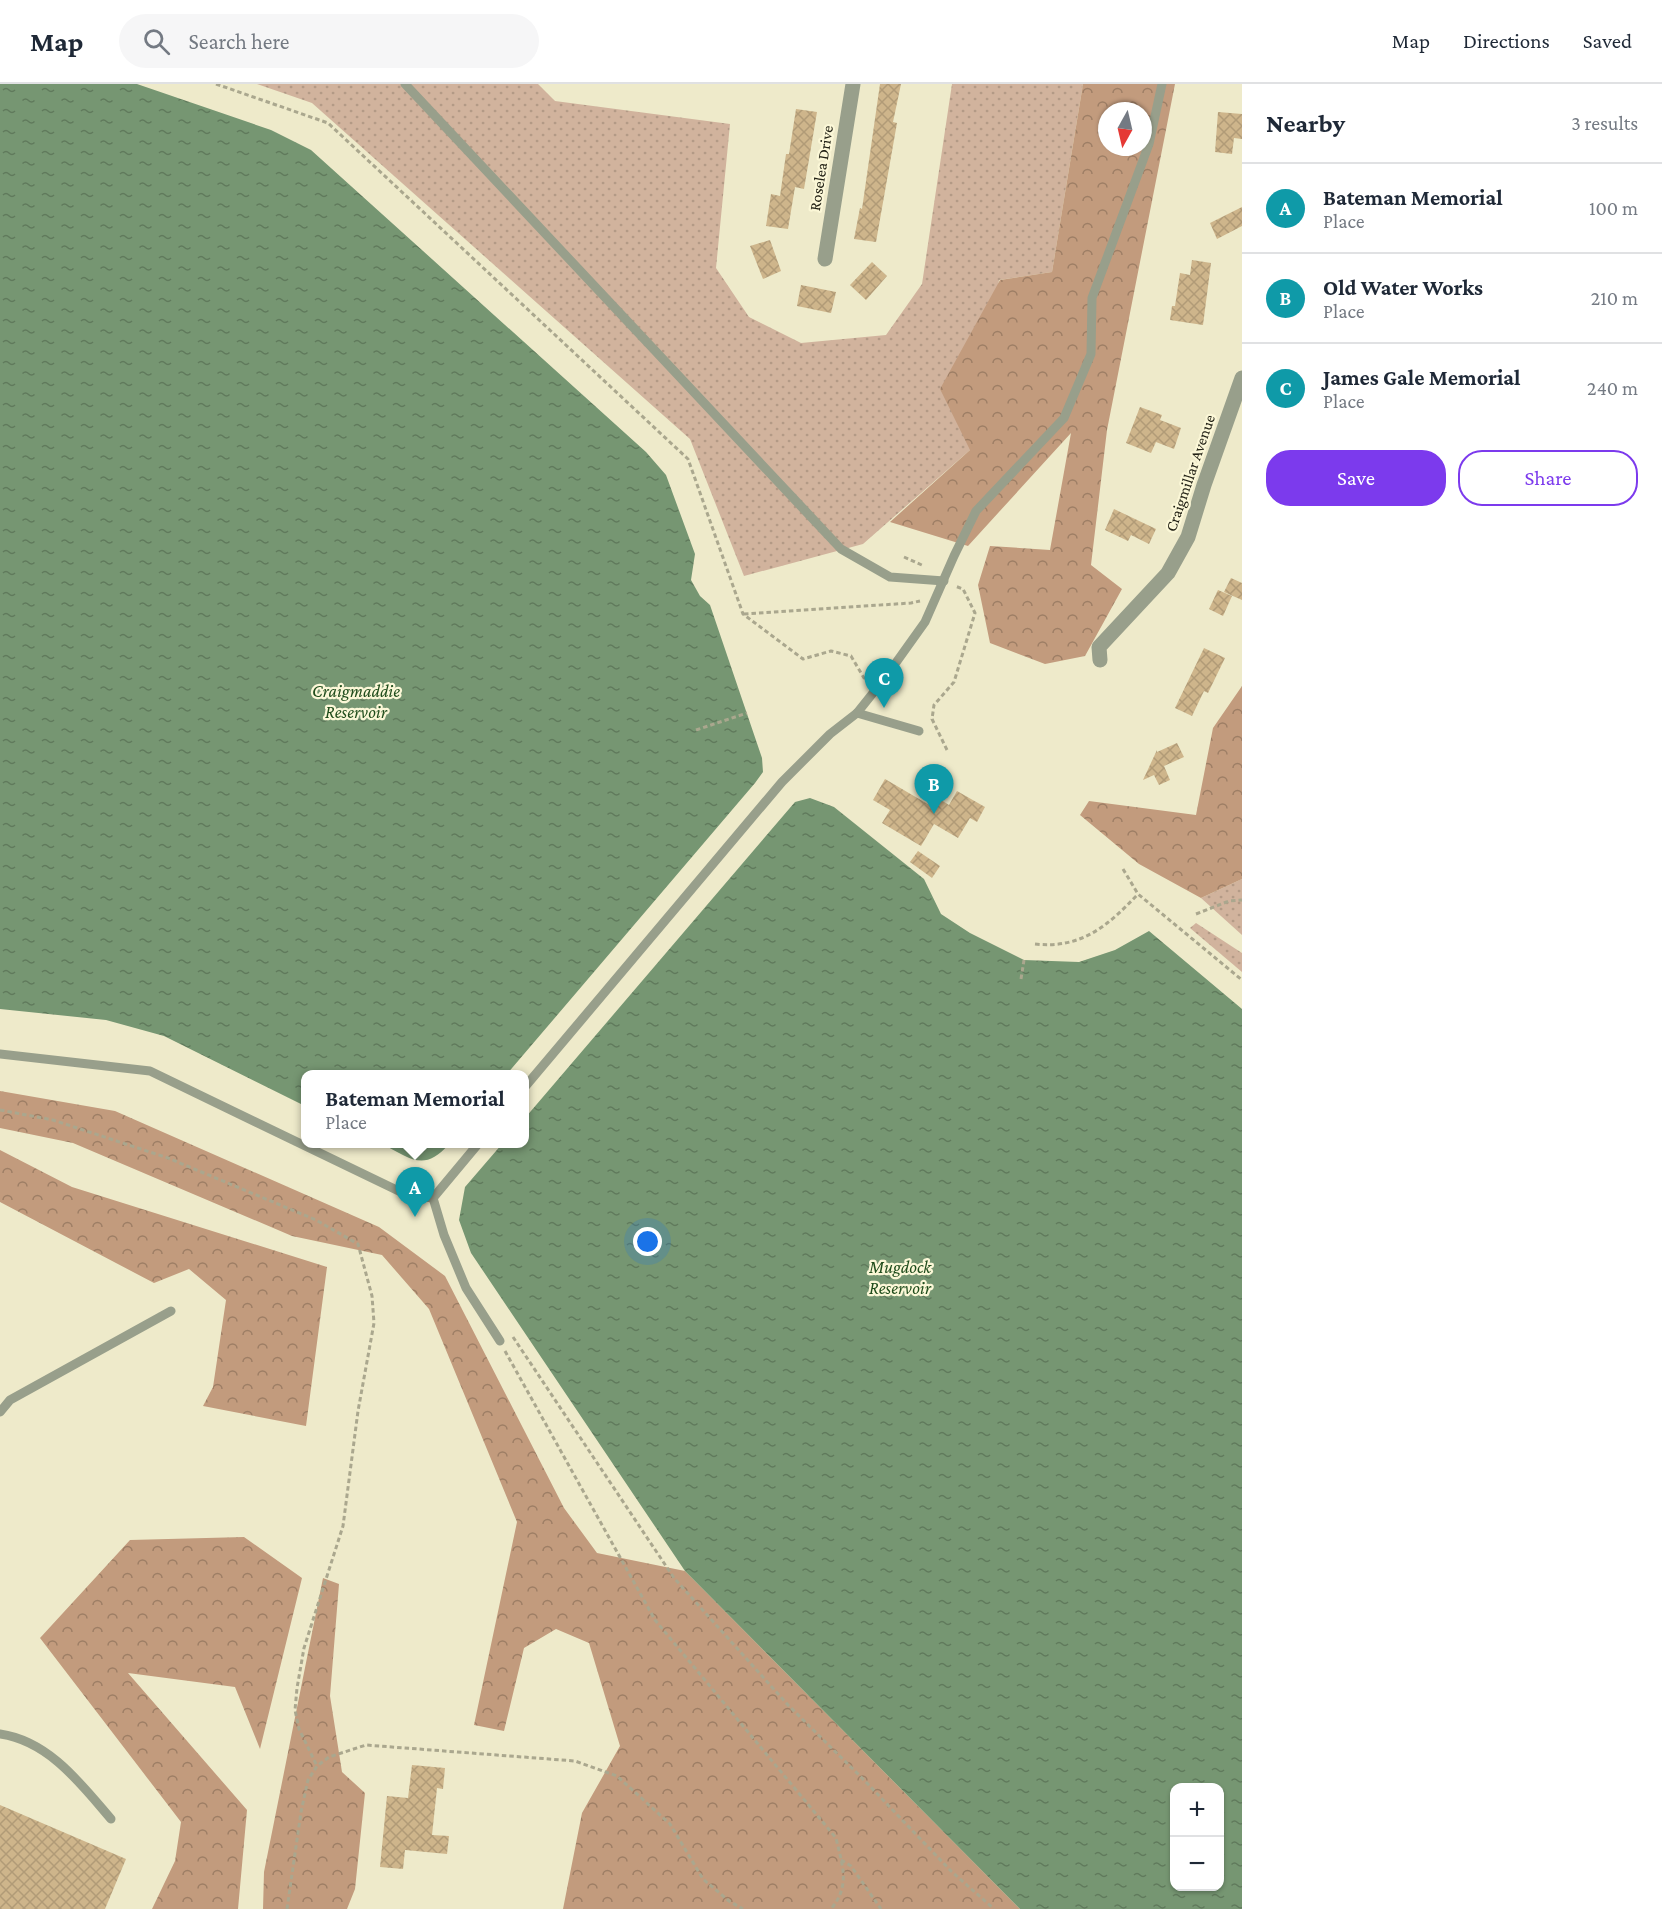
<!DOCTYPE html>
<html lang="en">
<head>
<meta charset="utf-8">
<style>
  body { margin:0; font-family:"Crimson Pro",serif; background:#f6f6f7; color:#1f2937 }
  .controls { position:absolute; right:18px; bottom:18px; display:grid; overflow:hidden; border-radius:12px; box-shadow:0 2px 4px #0004 }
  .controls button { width:54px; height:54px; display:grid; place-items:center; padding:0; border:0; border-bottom:2px solid #e0e1e3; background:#fff; color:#1f2937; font:30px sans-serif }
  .compass { position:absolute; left:1098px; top:18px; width:54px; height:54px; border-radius:50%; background:#fff; box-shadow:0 2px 4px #0004; rotate:188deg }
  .you { position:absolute; left:648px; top:1158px; width:21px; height:21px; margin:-15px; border:4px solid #fff; border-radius:50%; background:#1a73e8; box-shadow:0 0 0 9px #1a73e833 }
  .badge { display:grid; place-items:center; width:39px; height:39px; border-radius:50%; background:#7c3aed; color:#fff; font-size:20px; font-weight:700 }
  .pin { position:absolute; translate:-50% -50px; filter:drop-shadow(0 2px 3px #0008) }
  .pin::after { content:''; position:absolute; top:32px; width:21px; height:18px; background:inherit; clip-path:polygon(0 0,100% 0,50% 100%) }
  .popup { position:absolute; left:301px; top:986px; width:228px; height:78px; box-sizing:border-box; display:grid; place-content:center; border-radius:12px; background:#fff; filter:drop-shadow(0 2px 4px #0005); font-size:20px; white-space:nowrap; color:#747a83 }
  .popup b { font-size:22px; color:#1f2937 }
  .popup::after { content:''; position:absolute; left:50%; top:100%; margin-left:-12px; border:12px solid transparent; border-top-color:#fff }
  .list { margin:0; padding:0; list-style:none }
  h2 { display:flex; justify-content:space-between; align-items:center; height:78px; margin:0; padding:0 24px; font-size:26px }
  h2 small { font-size:20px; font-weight:400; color:#747a83 }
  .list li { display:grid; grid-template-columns:39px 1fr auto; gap:18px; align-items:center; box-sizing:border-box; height:90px; padding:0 24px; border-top:2px solid #e0e1e3 }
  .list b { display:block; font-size:22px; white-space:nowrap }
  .list p { margin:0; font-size:20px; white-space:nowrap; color:#747a83 }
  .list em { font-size:20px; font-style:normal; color:#747a83 }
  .actions { display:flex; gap:12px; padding:18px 24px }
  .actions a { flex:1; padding:14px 0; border:2px solid #7c3aed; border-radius:24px; text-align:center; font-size:21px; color:#7c3aed }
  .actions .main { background:#7c3aed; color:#fff }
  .icon { flex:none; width:33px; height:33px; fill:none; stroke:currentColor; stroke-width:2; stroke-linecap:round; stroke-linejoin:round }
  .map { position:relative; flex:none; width:1242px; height:1825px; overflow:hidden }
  header { display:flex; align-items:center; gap:36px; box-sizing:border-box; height:84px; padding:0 30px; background:#fff; border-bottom:2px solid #e0e1e3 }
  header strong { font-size:28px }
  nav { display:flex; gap:33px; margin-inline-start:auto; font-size:21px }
  .search { width:420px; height:54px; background:#f6f6f7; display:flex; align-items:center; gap:15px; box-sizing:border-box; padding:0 21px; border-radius:33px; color:#747a83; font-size:22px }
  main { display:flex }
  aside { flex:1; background:#fff }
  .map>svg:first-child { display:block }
</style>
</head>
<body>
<header>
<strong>Map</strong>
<div class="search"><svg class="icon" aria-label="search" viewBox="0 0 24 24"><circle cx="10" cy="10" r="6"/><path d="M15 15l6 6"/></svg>Search here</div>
<nav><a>Map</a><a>Directions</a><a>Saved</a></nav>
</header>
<main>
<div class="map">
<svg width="1242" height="1825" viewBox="0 0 1242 1825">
  <defs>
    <pattern id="grass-dots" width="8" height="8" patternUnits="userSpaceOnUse" patternTransform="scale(1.5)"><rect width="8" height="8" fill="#d1b39d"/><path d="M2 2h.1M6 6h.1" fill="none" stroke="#b39a86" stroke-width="1.8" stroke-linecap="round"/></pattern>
    <pattern id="forest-crowns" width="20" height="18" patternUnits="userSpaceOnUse" patternTransform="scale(1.5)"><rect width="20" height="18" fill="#c29b7d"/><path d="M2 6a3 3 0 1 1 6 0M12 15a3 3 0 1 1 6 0" fill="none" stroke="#9d7e65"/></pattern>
    <pattern id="water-ripples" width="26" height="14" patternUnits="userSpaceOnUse" patternTransform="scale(1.5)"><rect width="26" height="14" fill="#769672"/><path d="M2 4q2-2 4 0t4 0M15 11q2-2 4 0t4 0" fill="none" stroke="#607a5c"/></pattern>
    <pattern id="building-cross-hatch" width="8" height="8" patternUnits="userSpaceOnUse" patternTransform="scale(1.5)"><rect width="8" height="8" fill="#ceb58b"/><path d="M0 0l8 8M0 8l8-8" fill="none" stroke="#b19b77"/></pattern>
  </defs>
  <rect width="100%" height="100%" fill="#eeeaca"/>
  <g fill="url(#grass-dots)">
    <polygon points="257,0 538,0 555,17 730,40 716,184 749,233 801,259 886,251 922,200 952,0 1083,0 1052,188 999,196 970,366 863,460 744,492 690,355 312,19"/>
    <polygon points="1242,795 1242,851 1201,814"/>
    <polygon points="1196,839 1242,869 1242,888 1190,844"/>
  </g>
  <g fill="url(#forest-crowns)" fill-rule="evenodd">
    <path d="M1083 0H1175L1107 346 1091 481 1122 505 1085 572 1045 580 990 559 978 501 990 462 1050 466 1071 349 968 462 890 438 970 366 940 305 1000 196 1052 188ZM1107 27H1143V63H1107Z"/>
    <polygon points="1242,602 1242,795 1201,814 1139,780 1080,731 1089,717 1196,731 1213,644"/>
    <polygon points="0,1007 115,1027 379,1143 445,1192 564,1424 597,1469 685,1487 1020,1825 563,1825 582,1729 620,1662 589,1559 556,1545 524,1564 504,1647 474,1641 517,1438 429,1225 382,1171 292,1152 73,1059 0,1044"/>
    <polygon points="0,1066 72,1103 327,1183 306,1342 203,1322 213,1303 226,1216 189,1185 154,1199 0,1118"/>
    <polygon points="244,1453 302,1494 260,1665 235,1603 128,1589 247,1726 238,1825 152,1825 175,1777 181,1738 40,1554 130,1456"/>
    <polygon points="323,1494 339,1500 330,1612 342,1688 365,1709 355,1805 347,1825 263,1825 264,1788"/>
  </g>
  <g fill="url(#water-ripples)" fill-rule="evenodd">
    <polygon points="0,0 137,0 271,46 311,66 646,368 666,391 695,470 691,496 700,512 710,521 762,674 763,688 755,699 507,990 306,990 305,1022 164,952 106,936 0,925"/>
    <path d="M810 714 834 723 924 795 941 830 970 849 1024 876 1079 878 1115 866 1149 847 1242 925V1825H1020L685 1487 471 1169 459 1136 465 1103 502 1060H524L525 1034 795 718ZM1174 1704H1220V1802H1174Z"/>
    <path d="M382 1060H449C424 1089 410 1074 382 1060Z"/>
  </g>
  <g fill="url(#building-cross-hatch)">
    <polygon points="880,0 901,0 893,38 897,39 876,158 854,155 860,124 862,125"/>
    <polygon points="796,25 817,28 804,105 795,103 788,145 766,142 771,110 780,112 786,70 789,70"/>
    <polygon points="1218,28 1242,30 1242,55 1234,54 1232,70 1215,68"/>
    <polygon points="1242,123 1242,142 1217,155 1210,139"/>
    <polygon points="770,156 781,187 763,195 750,162"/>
    <polygon points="1192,176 1211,179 1203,241 1170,236 1172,222 1175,222 1180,189 1190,191"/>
    <polygon points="872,178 887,192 866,216 850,201"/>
    <polygon points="801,201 836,208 831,229 797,222"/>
    <polygon points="1140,323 1162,331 1160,336 1181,344 1174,365 1156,358 1151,369 1126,359"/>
    <polygon points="1114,425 1156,445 1149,460 1131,451 1128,457 1105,446"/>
    <polygon points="1231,494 1242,499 1242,516 1224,508"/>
    <polygon points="1218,506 1232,512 1223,532 1209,525"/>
    <polygon points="1204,564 1225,574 1208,609 1204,607 1192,632 1175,624"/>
    <polygon points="1177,659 1184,673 1164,682 1170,696 1159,701 1154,691 1143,696 1157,666 1157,668"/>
    <polygon points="885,695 931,722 936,713 949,721 957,707 985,723 977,738 970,734 958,754 934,740 921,762 882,739 890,726 873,716"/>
    <polygon points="918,767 940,782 932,794 910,778"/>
    <polygon points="412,1681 445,1684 443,1705 437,1704 432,1751 449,1752 447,1770 405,1766 403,1785 380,1783 387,1712 408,1714"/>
    <polygon points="0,1721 126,1775 105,1825 0,1825"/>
  </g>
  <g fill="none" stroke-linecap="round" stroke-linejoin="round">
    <g stroke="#aaa78e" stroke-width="3" stroke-dasharray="4.5 3" stroke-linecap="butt">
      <polyline points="216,0 328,39 688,375 743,530 803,575 831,567 851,572 864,594 870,594"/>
      <polyline points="904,473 924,482"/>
      <polyline points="744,530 911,519 920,517"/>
      <polyline points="696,646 747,629"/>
      <polyline points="947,666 932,635 934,621 954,598 975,529 963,505 955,502"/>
      <polyline points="1123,785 1138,810 1242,896"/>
      <polyline points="1196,830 1229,817 1242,816"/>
      <path d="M1035 860C1081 865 1108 842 1138 810"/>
      <polyline points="1021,895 1024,876"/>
      <polyline points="0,1026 53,1036 168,1074 316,1136 358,1160 372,1212 374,1239 358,1327 343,1442 304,1564 297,1604 295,1626 299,1645 317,1682"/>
      <polyline points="513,1253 674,1494 788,1621 864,1696 951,1787 994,1825"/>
      <path d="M505 1267 655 1536 836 1754C842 1781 851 1801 831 1825"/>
      <polyline points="841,1776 851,1782 881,1825"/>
      <polyline points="287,1825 301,1728 308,1696 317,1682 329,1673 366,1661 575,1677 617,1692 670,1740 703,1795 729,1817 743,1825"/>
    </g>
    <g stroke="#989f8b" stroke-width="9">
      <polyline points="405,0 841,465 890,493 944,497"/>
      <polyline points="857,629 919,647"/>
      <polyline points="0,970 150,987 407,1111 433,1114 478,1060"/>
      <polyline points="524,1004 782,698 830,650 857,629 885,594 925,538 954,472 976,427 1064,334 1091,270 1092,214 1149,60 1162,0"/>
      <polyline points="433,1114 444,1151 466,1204 500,1257"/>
      <polyline points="0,1328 10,1316 171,1227"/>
      <path d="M0 1650C49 1657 81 1700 111 1735"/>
    </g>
    <g stroke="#989f8b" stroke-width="15">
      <polyline points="825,175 853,0"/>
      <polyline points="1100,576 1099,563 1168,489 1188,453 1204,401 1242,294"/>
    </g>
  </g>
  <g text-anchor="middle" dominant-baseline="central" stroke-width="4.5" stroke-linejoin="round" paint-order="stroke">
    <g font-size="16" fill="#222115" stroke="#fbf7d7">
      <text transform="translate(821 84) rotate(-81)">Roselea Drive</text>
      <text transform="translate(1190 389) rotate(-71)">Craigmillar Avenue</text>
    </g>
    <g font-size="18" font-style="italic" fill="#1f4c1b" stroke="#fbf7d7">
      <text x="356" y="607">Craigmaddie<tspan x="356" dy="21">Reservoir</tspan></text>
      <text x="900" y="1183">Mugdock<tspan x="900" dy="21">Reservoir</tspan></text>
    </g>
  </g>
</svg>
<div class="controls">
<button>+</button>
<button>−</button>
</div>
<svg class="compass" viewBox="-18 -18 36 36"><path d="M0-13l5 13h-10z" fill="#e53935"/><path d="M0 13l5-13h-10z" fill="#747a83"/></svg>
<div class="you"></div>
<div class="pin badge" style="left:415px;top:1133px;background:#0f9aa8">A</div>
<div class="popup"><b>Bateman Memorial</b>Place</div>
<div class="pin badge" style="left:934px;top:730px;background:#0f9aa8">B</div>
<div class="pin badge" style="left:884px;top:624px;background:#0f9aa8">C</div>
</div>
<aside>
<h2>Nearby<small>3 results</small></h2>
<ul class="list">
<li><span class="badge" style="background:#0f9aa8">A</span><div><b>Bateman Memorial</b><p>Place</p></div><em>100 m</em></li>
<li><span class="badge" style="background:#0f9aa8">B</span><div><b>Old Water Works</b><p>Place</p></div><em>210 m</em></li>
<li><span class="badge" style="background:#0f9aa8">C</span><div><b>James Gale Memorial</b><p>Place</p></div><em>240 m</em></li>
</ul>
<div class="actions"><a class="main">Save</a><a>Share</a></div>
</aside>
</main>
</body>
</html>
